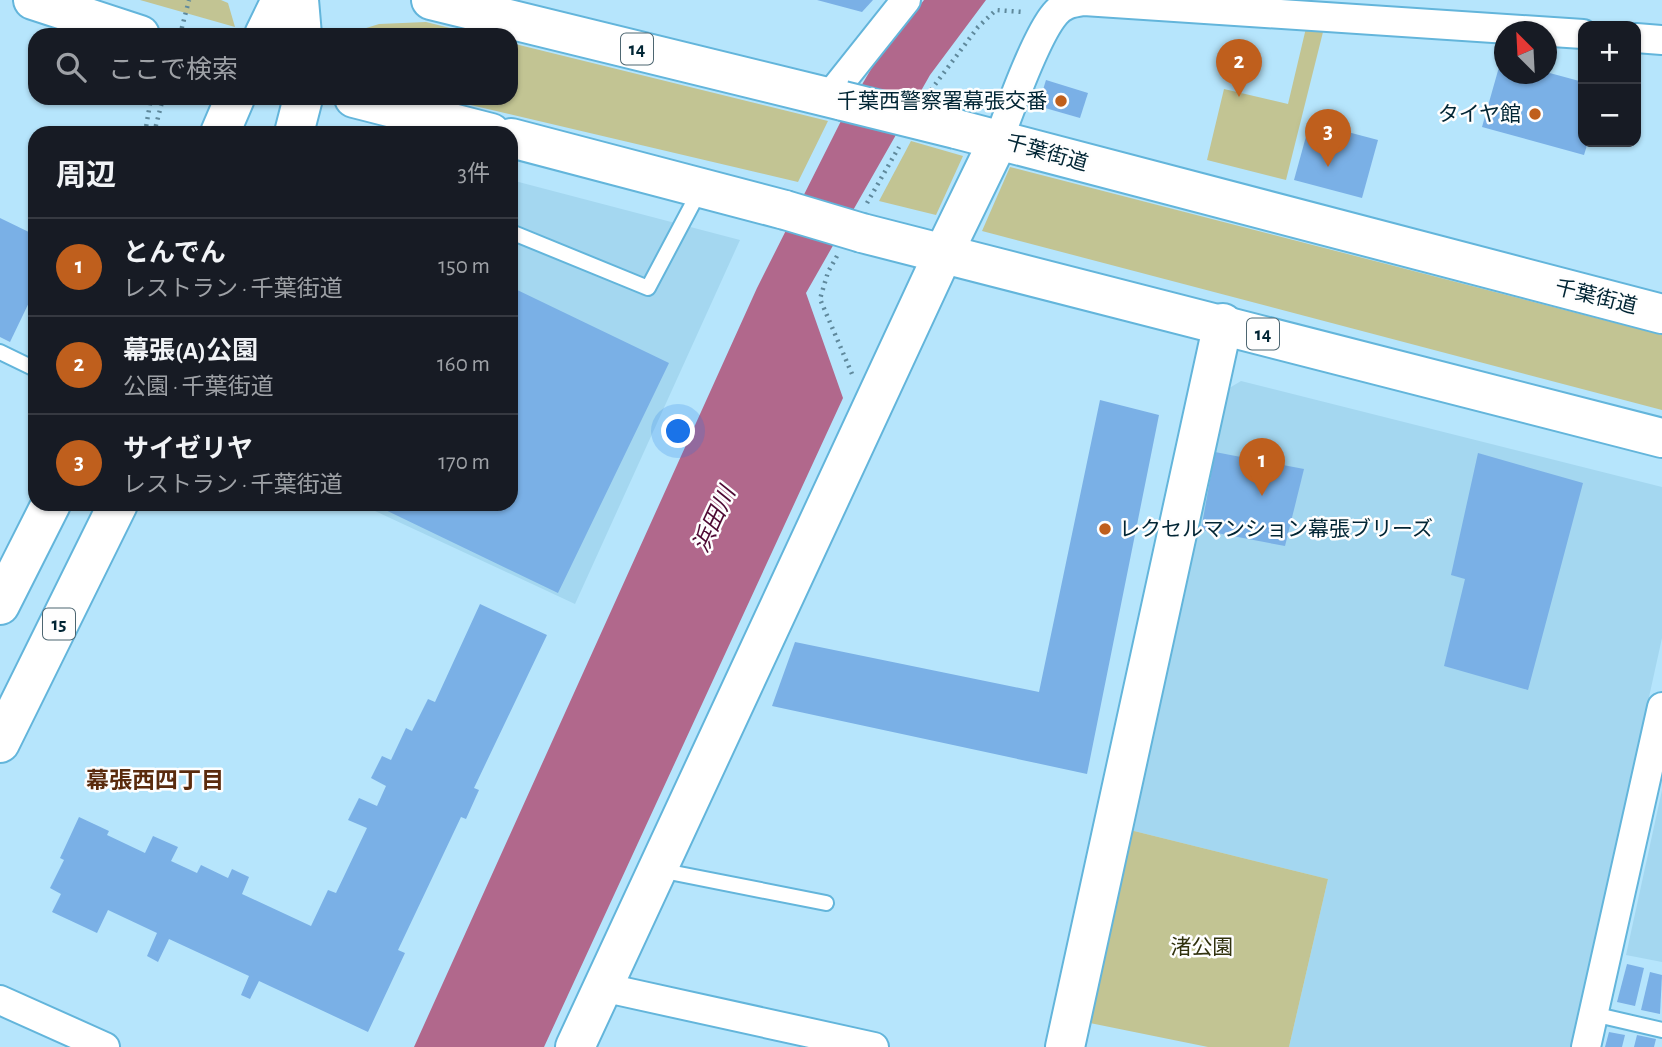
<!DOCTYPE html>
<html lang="ja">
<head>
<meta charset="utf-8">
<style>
  body { margin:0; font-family:"Alegreya Sans","Noto Sans JP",sans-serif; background:#20242c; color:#f1f3f6 }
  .controls { position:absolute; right:21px; top:21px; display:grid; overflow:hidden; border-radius:14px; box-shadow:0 2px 5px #0004 }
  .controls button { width:63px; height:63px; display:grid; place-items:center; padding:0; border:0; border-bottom:2px solid #363941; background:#171b24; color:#f1f3f6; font:35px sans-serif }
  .compass { position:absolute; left:1494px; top:21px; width:63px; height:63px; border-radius:50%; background:#171b24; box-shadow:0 2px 5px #0004; rotate:336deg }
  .you { position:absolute; left:679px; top:432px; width:24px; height:24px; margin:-18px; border:5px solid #fff; border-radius:50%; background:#1a73e8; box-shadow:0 0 0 10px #1a73e833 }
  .badge { display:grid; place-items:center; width:46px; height:46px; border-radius:50%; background:#bf5f1d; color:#fff; font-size:23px; font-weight:700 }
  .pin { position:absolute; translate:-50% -58px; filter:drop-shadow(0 2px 4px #0008) }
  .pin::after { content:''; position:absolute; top:37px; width:24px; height:21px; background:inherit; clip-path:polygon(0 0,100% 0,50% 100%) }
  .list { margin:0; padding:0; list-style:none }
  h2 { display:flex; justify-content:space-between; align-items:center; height:91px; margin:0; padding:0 28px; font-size:30px }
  h2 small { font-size:23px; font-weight:400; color:#9ea1a6 }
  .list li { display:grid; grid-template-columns:46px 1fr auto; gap:21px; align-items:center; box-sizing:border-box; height:98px; padding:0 28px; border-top:2px solid #363941 }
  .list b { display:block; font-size:26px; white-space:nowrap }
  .list p { margin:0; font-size:23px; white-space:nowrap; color:#9ea1a6 }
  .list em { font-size:23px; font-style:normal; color:#9ea1a6 }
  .icon { flex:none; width:38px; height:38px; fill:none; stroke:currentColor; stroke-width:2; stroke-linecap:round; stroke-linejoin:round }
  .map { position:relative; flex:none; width:1662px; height:1047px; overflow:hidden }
  .search { position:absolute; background:#171b24; box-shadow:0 2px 5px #0004; left:28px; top:28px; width:490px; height:77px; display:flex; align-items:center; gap:18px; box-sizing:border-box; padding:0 24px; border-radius:21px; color:#9ea1a6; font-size:26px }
  .panel { position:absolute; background:#171b24; box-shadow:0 2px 5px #0004; left:28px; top:126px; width:490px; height:385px; border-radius:21px }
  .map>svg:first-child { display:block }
</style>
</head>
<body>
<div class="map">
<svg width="1662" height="1047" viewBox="0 0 1662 1047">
  <rect width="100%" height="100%" fill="#b6e5fc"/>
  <g fill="#a4d7f0">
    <polygon points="511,180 740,240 575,604 360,504 511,504"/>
    <polygon points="1241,381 1662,487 1662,638 1572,1047 1289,1047 1328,879 1130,830 1226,390"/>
    <polygon points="1662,790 1662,962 1626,955"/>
  </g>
  <g fill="#c2c493">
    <polygon points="140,0 221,0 228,3 235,27"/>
    <polygon points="426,22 478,35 358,35 360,30 379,24"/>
    <polygon points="1306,28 1323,32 1286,180 1207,160 1224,89 1288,104"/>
    <polygon points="511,43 828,121 798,182 441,98 511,98"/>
    <polygon points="911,141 963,156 936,215 879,201"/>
    <polygon points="1010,167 1662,335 1662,410 982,231"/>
    <polygon points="1130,830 1328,879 1289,1047 1208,1047 1085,1022"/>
  </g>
  <polygon fill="#b1688c" points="924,0 986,0 930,75 806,293 843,398 544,1047 414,1047 757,288 842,119 874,64"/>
  <g fill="#7ab0e6">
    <polygon points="817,0 873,0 862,12"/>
    <polygon points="1501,60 1504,60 1504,74 1546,72 1583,82 1583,142 1588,142 1584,155 1482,127"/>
    <polygon points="1046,80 1088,93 1080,118 1038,106"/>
    <polygon points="1310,122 1378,140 1362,198 1294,180"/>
    <polygon points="0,218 35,235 35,290 10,342 0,337"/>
    <polygon points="511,287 669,363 558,593 373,504 511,504"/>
    <polygon points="1100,400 1159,415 1087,774 772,706 795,642 1039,692"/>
    <polygon points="1215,452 1304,469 1285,546 1201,530"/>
    <polygon points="1478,453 1583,483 1528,690 1444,666 1465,579 1451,575"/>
    <polygon points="480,604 547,635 474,788 479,790 466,819 461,817 398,950 405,953 368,1032 259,981 250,999 241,995 249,976 169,939 158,962 147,956 157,933 108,910 97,933 52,912 61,894 50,888 64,860 60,858 79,817 109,831 107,835 145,853 153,836 178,847 171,861 197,873 201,865 228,878 232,869 249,877 242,894 311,926 328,890 336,893 367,828 348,820 359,798 377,806 386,786 371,778 382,756 391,760 406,728 412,731 428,699 435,702"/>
    <polygon points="1627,964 1644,968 1635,1006 1617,1002"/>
    <polygon points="1650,972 1662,975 1660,1014 1641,1010"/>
    <polygon points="1609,1032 1625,1035 1622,1047 1605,1047"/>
    <polygon points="1637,1035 1656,1039 1654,1047 1634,1047"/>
  </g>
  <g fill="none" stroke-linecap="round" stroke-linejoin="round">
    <defs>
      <g id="lane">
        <polyline points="511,232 648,288 701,188"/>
        <polyline points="0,352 35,369"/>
        <polyline points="659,870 826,903"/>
        <polyline points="1593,1014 1662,1030"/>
      </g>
      <g id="street">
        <polyline points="1636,38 1662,40"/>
        <polyline points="828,98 906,0"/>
        <path d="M999 139C1010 109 1036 36 1055 14 1063 4 1072 3 1084 1L1583 34"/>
        <polyline points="602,987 874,1047"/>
        <polyline points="0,1000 105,1047"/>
        <polyline points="1586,1047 1662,707"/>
      </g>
      <g id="secondary">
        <polyline points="575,1047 944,252 999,139"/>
        <polyline points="1065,1047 1223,323"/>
      </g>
      <g id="primary">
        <polyline points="299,0 302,35"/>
        <polyline points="264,35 281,0"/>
        <polyline points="220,133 235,98"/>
        <polyline points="294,133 303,98"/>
        <polyline points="0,605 51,504"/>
        <polyline points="0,743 118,504"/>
      </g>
      <g id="highway">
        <polyline points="33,0 140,35"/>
        <polyline points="431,0 843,101"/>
        <polyline points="354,98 491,133"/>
        <polyline points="956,129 1662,314"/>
        <polyline points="511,138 785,210"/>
        <polyline points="862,233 1662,438"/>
      </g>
    </defs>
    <use href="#lane" stroke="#63b5db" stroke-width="18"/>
    <use href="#street" stroke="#63b5db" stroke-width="32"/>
    <use href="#secondary" stroke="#63b5db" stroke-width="42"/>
    <use href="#primary" stroke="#63b5db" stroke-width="42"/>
    <use href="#highway" stroke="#63b5db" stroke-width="42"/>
    <g stroke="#5f899c" stroke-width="4.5" stroke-dasharray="2 5" stroke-linecap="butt">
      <polyline points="180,35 189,0"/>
      <polyline points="931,90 978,27 996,10 1023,12"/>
      <polyline points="145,133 151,98"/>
      <polyline points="154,133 163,98"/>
      <polyline points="867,203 899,147"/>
      <polyline points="837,256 828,272 820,299 852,374"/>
    </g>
    <use href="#lane" stroke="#fff" stroke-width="14"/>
    <use href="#street" stroke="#fff" stroke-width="28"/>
    <use href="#secondary" stroke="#fff" stroke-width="38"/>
    <use href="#primary" stroke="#fff" stroke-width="38"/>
    <use href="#highway" stroke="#fff" stroke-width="38"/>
    <defs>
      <g id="highway-bridge">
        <polyline points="843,101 956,129"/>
        <polyline points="785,210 862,233"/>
      </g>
    </defs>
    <use href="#highway-bridge" stroke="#63b5db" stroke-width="42" stroke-linecap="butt"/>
    <use href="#highway-bridge" stroke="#fff" stroke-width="38"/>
  </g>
  <g fill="#bf5f1d" stroke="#fefefe" stroke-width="2.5">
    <circle cx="1061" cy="101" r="7"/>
    <circle cx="1535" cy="114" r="7"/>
    <circle cx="1105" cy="529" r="7"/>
  </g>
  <g text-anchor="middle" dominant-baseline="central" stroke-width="5" stroke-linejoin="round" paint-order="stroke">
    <g fill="#fefefe" stroke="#4d6671" stroke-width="2">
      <rect x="621" y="33.5" width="32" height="31" rx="5"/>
      <rect x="1247" y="318.5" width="32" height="31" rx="5"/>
      <rect x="43" y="608.5" width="32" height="31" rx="5"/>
    </g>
    <g font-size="19" font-weight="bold" fill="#012534">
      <text x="637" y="49">14</text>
      <text x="1263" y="334">14</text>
      <text x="59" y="624">15</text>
    </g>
    <g font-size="21" fill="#012534" stroke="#fefefe" text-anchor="end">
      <text x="1047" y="101">千葉西警察署幕張交番</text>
      <text x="1521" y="114">タイヤ館</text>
      <text x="1119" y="529" text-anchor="start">レクセルマンション幕張ブリーズ</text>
    </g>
    <g font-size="21" fill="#012534" stroke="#fefefe">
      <text transform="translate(1047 153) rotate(16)">千葉街道</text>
      <text transform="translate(1596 297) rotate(14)">千葉街道</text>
    </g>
    <g font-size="21" fill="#31320e" stroke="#fefefe">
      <text x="1202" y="947">渚公園</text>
    </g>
    <g font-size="23" font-style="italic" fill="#4d0832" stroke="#fefefe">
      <text transform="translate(715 520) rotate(-65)">浜田川</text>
    </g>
    <g font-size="23" font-weight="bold" fill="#5a2b0d" stroke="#fefefe">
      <text x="155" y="781">幕張西四丁目</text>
    </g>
  </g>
</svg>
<div class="controls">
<button>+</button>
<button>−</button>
</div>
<svg class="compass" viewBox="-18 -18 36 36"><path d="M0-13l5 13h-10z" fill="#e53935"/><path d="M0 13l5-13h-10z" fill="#9ea1a6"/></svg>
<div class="you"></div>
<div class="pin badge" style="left:1262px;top:496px">1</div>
<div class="pin badge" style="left:1239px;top:97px">2</div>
<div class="pin badge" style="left:1328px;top:167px">3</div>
<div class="search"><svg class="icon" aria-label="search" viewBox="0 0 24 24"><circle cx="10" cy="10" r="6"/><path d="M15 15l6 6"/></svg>ここで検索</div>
<section class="panel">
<h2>周辺<small>3件</small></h2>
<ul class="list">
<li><span class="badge">1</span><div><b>とんでん</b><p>レストラン · 千葉街道</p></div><em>150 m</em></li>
<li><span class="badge">2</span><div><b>幕張(A)公園</b><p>公園 · 千葉街道</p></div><em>160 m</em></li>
<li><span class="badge">3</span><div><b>サイゼリヤ</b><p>レストラン · 千葉街道</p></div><em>170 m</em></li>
</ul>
</section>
</div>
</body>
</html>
